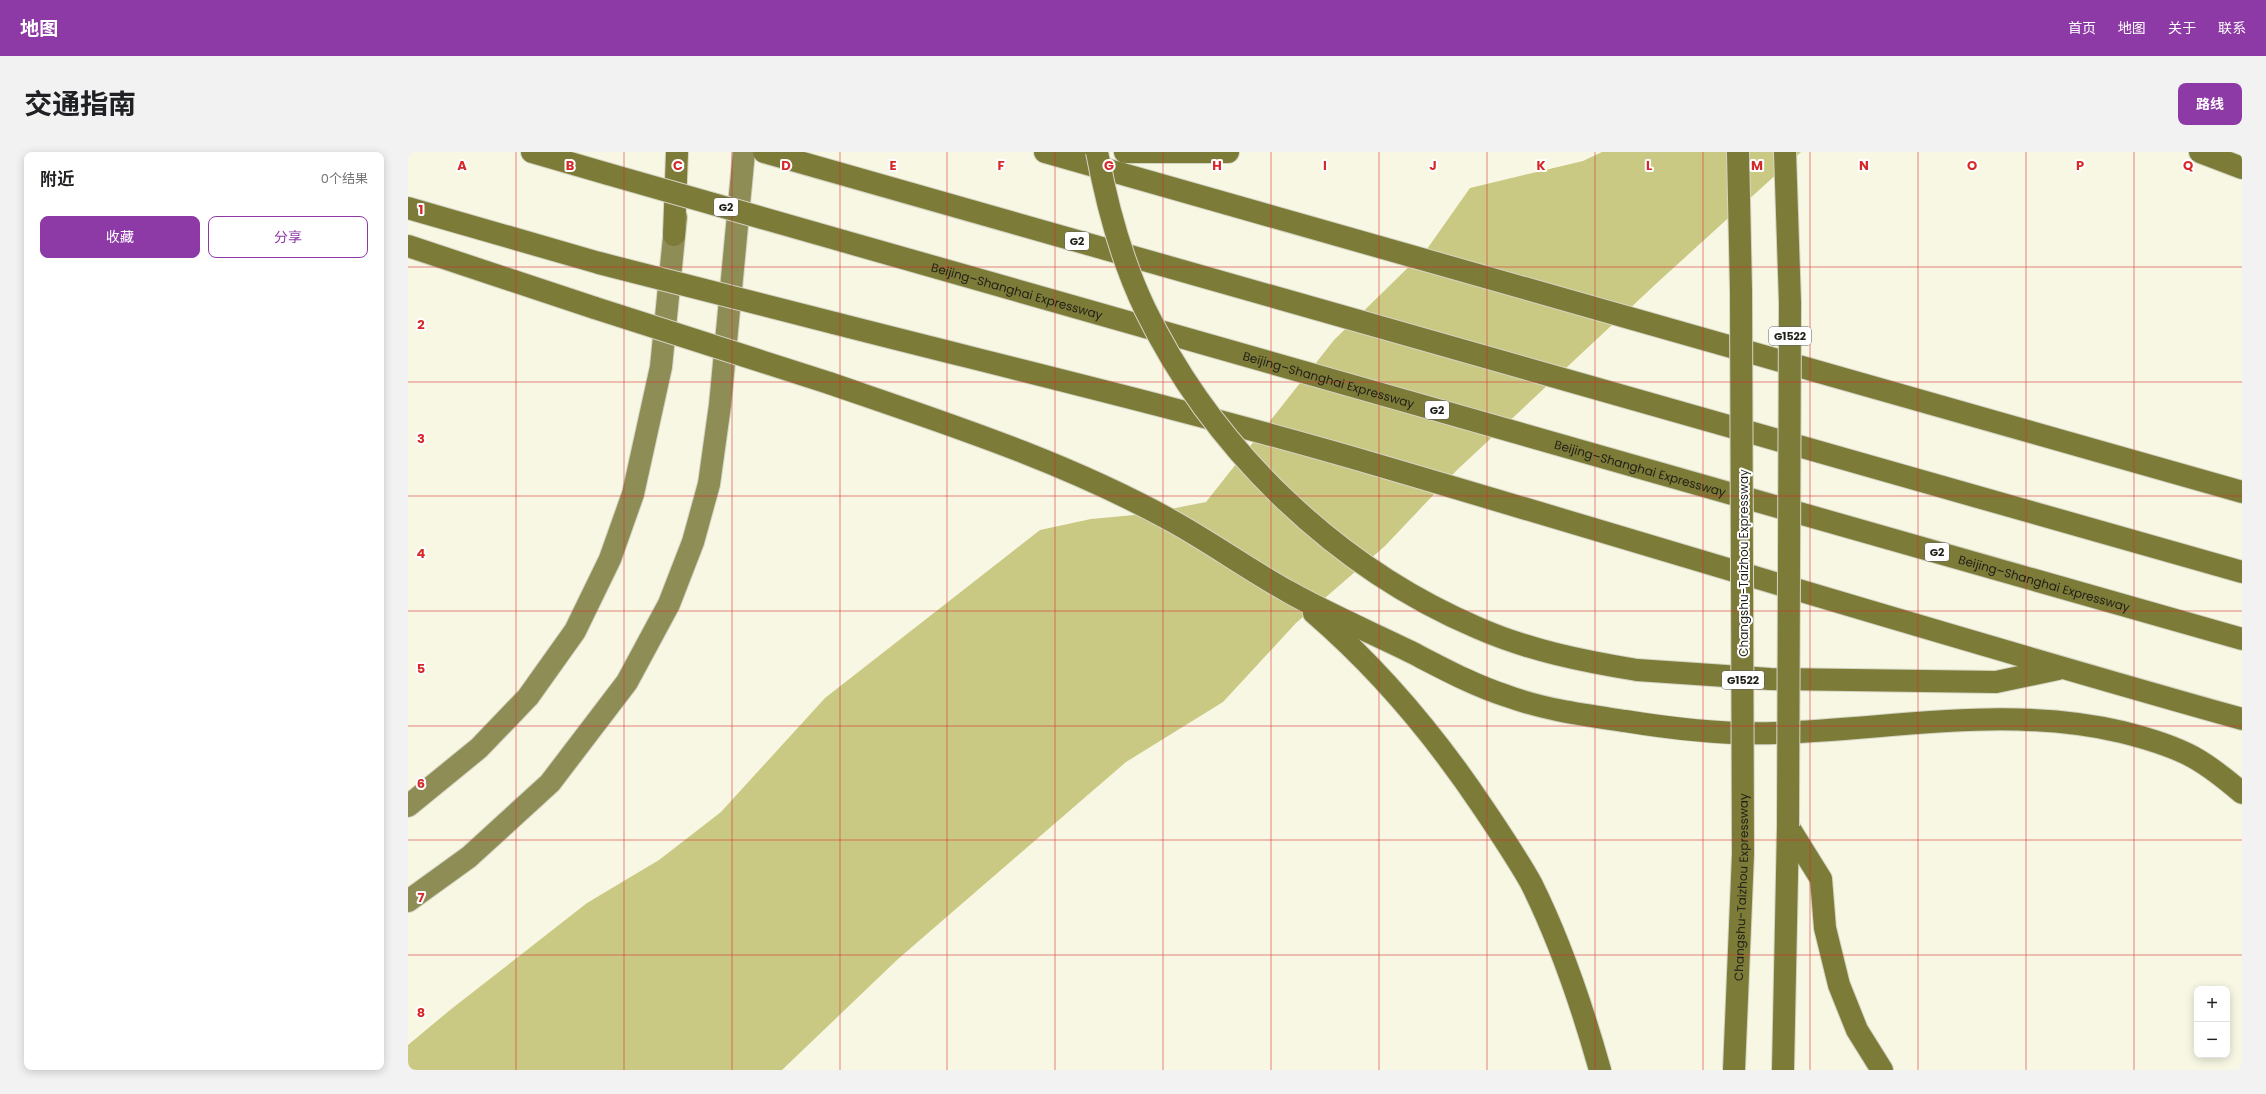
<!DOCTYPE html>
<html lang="zh">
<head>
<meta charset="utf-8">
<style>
  body { margin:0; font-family:Poppins,"Noto Sans SC",sans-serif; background:#f2f2f2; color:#202124 }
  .controls { position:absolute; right:12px; bottom:12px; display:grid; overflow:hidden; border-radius:8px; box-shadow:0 2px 10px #0003 }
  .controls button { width:36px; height:36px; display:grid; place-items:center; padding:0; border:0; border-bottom:1px solid #e0e0e0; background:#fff; color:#202124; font:20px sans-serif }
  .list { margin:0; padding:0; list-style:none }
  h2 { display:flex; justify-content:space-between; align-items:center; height:52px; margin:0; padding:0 16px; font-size:17px }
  h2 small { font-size:13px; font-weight:400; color:#757577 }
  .actions { display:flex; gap:8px; padding:12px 16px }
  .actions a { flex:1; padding:9px 0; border:1px solid #8d39a6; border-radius:8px; text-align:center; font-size:14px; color:#8d39a6 }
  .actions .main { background:#8d39a6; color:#fff }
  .map { position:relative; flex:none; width:1834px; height:918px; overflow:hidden; border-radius:8px }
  header { display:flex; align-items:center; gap:24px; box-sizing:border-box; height:56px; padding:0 20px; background:#8d39a6; color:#fff }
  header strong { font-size:19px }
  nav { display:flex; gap:22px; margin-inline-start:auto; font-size:14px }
  .intro { display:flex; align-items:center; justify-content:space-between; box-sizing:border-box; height:96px; padding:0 24px }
  h1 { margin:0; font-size:28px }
  .button { padding:10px 18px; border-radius:8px; background:#8d39a6; color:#fff; font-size:14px; font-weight:700 }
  main { display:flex; gap:24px; padding:0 24px }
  aside { flex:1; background:#fff; border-radius:8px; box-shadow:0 2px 10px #0003 }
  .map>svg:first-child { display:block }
</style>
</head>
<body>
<header>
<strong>地图</strong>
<nav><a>首页</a><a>地图</a><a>关于</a><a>联系</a></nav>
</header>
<div class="intro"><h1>交通指南</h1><a class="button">路线</a></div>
<main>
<aside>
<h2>附近<small>0个结果</small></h2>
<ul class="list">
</ul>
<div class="actions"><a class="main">收藏</a><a>分享</a></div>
</aside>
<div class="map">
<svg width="1834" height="918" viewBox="0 0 1834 918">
  <rect width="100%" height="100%" fill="#f7f7e4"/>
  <polygon fill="#cac984" points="1194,0 1393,0 1250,130 1049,318 977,394 888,471 815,550 718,610 490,807 374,918 0,918 0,893 42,858 179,751 251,708 313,660 417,546 632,378 683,367 737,362 798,350 926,188 1019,97 1062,36 1175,9"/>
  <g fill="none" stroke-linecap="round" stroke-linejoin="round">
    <defs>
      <g id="major">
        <polyline points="0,654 71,596 120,545 167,479 202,407 225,342 253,215 268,65"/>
        <polyline points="0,749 61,705 142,631 219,530 261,452 285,390 301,332 312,253 336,0"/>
      </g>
      <g id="highway">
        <polyline points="124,0 200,22"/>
        <polyline points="356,0 1834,420"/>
        <polyline points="637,0 1834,340"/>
        <polyline points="717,0 820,0"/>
        <polyline points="1330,0 1333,139"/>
        <polyline points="1792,0 1834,16"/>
        <polyline points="0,56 191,111"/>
        <polyline points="266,83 269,0"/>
        <path id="s1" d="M435 89 1834 487"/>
        <polyline points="0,94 187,156"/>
        <path d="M426 171C606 217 788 260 966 312 1256 397 1544 486 1834 567"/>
        <path d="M421 231C537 271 656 309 764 369 804 391 841 418 881 440 920 462 962 480 1003 500 1034 516 1065 533 1099 544 1137 558 1177 563 1217 569 1266 577 1318 583 1368 581 1484 577 1600 553 1714 580 1738 586 1763 593 1785 605 1803 615 1819 628 1834 641"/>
        <path d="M906 461C972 518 1028 585 1076 657 1092 681 1109 706 1123 731 1153 791 1174 854 1192 918"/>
        <polyline points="1229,518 1362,527 1588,530 1650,517"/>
        <polyline points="1380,674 1413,727 1417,776 1431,833 1449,878 1474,918"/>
        <polyline points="1375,918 1380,674"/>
      </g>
    </defs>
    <use href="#major" stroke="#d4d4c3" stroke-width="24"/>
    <use href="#highway" stroke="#d4d4c3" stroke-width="24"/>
    <use href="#major" stroke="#8e8d56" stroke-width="22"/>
    <use href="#highway" stroke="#7d7b38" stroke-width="22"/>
    <defs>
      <g id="highway-bridge">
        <path d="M689 0C699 54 713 107 737 157 804 296 927 415 1070 476 1120 498 1174 509 1229 518"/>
        <polyline points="1377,0 1382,151 1380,674"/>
        <polyline points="200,22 435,89"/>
        <polyline points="191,111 426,171"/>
        <polyline points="187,156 421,231"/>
        <path id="s2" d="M1326 918 1335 702 1333 139"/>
      </g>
    </defs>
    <use href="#highway-bridge" stroke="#d4d4c3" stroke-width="24" stroke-linecap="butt"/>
    <use href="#highway-bridge" stroke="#7d7b38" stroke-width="22"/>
  </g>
  <path fill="none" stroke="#d62828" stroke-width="1" stroke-opacity="0.55" d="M108 0V918M216 0V918M324 0V918M432 0V918M539 0V918M647 0V918M755 0V918M863 0V918M971 0V918M1079 0V918M1187 0V918M1295 0V918M1402 0V918M1510 0V918M1618 0V918M1726 0V918M0 115H1834M0 230H1834M0 344H1834M0 459H1834M0 574H1834M0 688H1834M0 803H1834"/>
  <g text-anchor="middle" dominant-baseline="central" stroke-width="4" stroke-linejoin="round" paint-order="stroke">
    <g fill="#fff" stroke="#62625d" stroke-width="1">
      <rect x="306" y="46" width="24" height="18" rx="3"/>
      <rect x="657" y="80" width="24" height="18" rx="3"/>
      <rect x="1361" y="175" width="42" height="18" rx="3"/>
      <rect x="1017" y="249" width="24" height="18" rx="3"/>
      <rect x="1517" y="391" width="24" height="18" rx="3"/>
      <rect x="1314" y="519" width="42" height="18" rx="3"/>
    </g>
    <g font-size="11" font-weight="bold" fill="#1f1f18">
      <text x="318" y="55">G2</text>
      <text x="669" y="89">G2</text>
      <text x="1382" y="184">G1522</text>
      <text x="1029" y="258">G2</text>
      <text x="1529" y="400">G2</text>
      <text x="1335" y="528">G1522</text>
    </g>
    <g font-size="12" fill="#1f1f18" stroke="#fff">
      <text stroke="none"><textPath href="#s1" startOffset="181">Beijing–Shanghai Expressway</textPath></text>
      <text stroke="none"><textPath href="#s1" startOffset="505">Beijing–Shanghai Expressway</textPath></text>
      <text stroke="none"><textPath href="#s1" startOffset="829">Beijing–Shanghai Expressway</textPath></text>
      <text transform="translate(1335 411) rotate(-90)">Changshu-Taizhou Expressway</text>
      <text stroke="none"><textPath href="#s1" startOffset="1249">Beijing–Shanghai Expressway</textPath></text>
      <text stroke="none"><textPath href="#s2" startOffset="183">Changshu-Taizhou Expressway</textPath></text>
    </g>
  </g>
  <g font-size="13" text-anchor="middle" font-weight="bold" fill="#d62828" stroke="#fff" stroke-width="4" stroke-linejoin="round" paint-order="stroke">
    <text x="54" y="18">A</text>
    <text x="162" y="18">B</text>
    <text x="270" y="18">C</text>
    <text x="378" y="18">D</text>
    <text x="485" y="18">E</text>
    <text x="593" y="18">F</text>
    <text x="701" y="18">G</text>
    <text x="809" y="18">H</text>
    <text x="917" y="18">I</text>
    <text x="1025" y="18">J</text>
    <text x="1133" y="18">K</text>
    <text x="1241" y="18">L</text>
    <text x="1349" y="18">M</text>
    <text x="1456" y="18">N</text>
    <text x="1564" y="18">O</text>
    <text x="1672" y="18">P</text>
    <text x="1780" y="18">Q</text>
    <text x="13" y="62">1</text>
    <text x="13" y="177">2</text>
    <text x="13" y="291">3</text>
    <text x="13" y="406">4</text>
    <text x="13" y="521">5</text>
    <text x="13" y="636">6</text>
    <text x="13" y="750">7</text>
    <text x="13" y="865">8</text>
  </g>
</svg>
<div class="controls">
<button>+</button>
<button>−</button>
</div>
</div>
</main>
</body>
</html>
